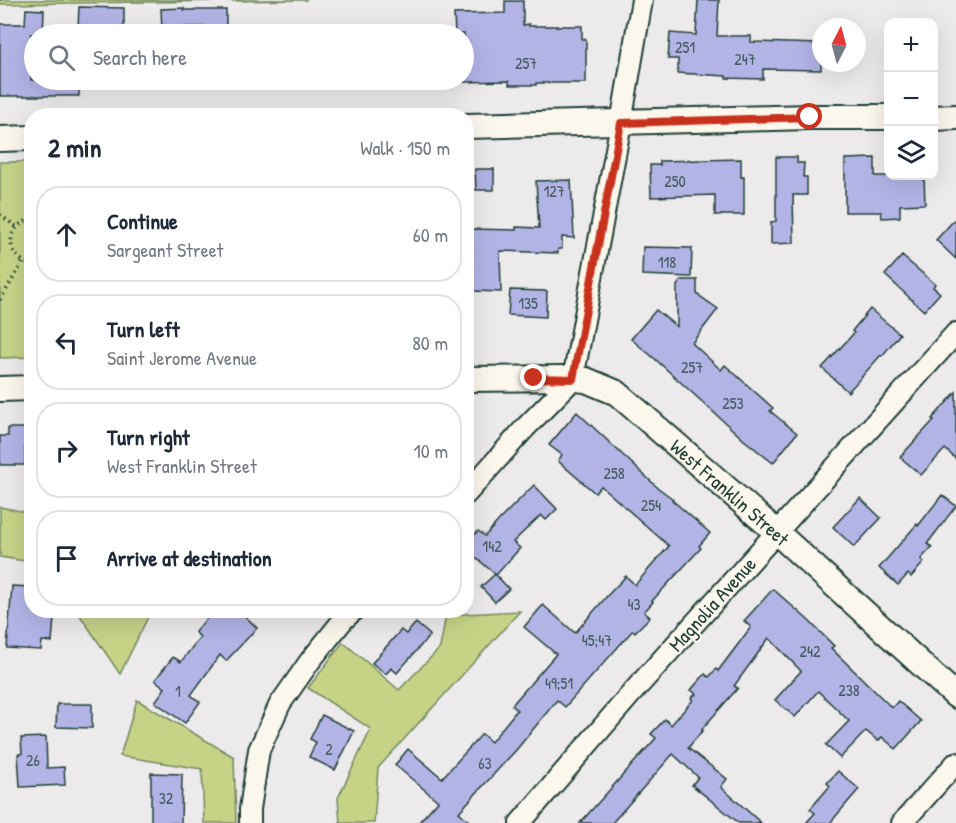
<!DOCTYPE html>
<html lang="en">
<head>
<meta charset="utf-8">
<style>
  body { margin:0; font-family:"Patrick Hand",sans-serif; background:#f2f2f3; color:#1f2937 }
  .controls { position:absolute; right:18px; top:18px; display:grid; overflow:hidden; border-radius:12px; box-shadow:0 6px 24px #0002 }
  .controls button { width:54px; height:54px; display:grid; place-items:center; padding:0; border:0; border-bottom:2px solid #e0e1e3; background:#fff; color:#1f2937; font:30px sans-serif }
  .compass { position:absolute; left:812px; top:18px; width:54px; height:54px; border-radius:50%; background:#fff; box-shadow:0 6px 24px #0002; rotate:6deg }
  .stop { position:absolute; width:18px; height:18px; margin:-14px; border:4px solid #c8321e; border-radius:50%; background:#fff }
  .stop.end { background:#c8321e; border-color:#fff; box-shadow:0 2px 6px #0008 }
  .list { margin:0; padding:0; list-style:none }
  h2 { display:flex; justify-content:space-between; align-items:center; height:78px; margin:0; padding:0 24px; font-size:26px }
  h2 small { font-size:20px; font-weight:400; color:#747a83 }
  .list li { display:grid; grid-template-columns:39px 1fr auto; gap:18px; align-items:center; box-sizing:border-box; height:96px; margin:0 12px 12px; padding:0 12px; border:2px solid #e0e1e3; border-radius:24px }
  .list b { display:block; font-size:22px; white-space:nowrap }
  .list p { margin:0; font-size:20px; white-space:nowrap; color:#747a83 }
  .list em { font-size:20px; font-style:normal; color:#747a83 }
  .icon { flex:none; width:33px; height:33px; fill:none; stroke:currentColor; stroke-width:2; stroke-linecap:round; stroke-linejoin:round }
  .map { position:relative; flex:none; width:956px; height:823px; overflow:hidden }
  .search { position:absolute; background:#fff; box-shadow:0 6px 24px #0002; left:24px; top:24px; width:450px; height:66px; display:flex; align-items:center; gap:15px; box-sizing:border-box; padding:0 21px; border-radius:33px; color:#747a83; font-size:22px }
  .panel { position:absolute; background:#fff; box-shadow:0 6px 24px #0002; left:24px; top:108px; width:450px; height:510px; border-radius:24px }
  .map>svg:first-child { display:block }
</style>
</head>
<body>
<div class="map">
<svg width="956" height="823" viewBox="0 0 956 823">
  <rect width="100%" height="100%" fill="#eceaeb"/>
  <filter id="ink" filterUnits="userSpaceOnUse"><feTurbulence type="fractalNoise" baseFrequency=".0167" numOctaves="2"/><feDisplacementMap in="SourceGraphic" scale="12" xChannelSelector="R" yChannelSelector="G"/><feConvolveMatrix kernelMatrix="1 2 1 2 8 2 1 2 1" color-interpolation-filters="sRGB"/></filter>
  <g filter="url(#ink)">
    <g fill="#c6d387" stroke="#72885e" stroke-width="1.5">
      <polygon points="0,0 307,0 0,4"/>
      <polygon points="0,162 31,162 31,357 0,358"/>
      <polygon points="0,507 31,513 31,567 25,561 0,557"/>
      <polygon points="77,611 151,611 120,674"/>
      <polygon points="520,611 378,768 374,823 340,823 338,798 371,729 308,688 343,642 399,690 440,648 446,615"/>
      <polygon points="137,700 234,757 236,823 204,823 202,769 120,756"/>
    </g>
    <g fill="#b2b4e6" stroke="#1f3d34" stroke-width="1.5">
      <polygon points="698,0 719,0 717,36 751,36 751,42 821,44 821,70 763,69 763,79 726,78 726,76 678,73 678,59 668,59 670,33 696,35"/>
      <polygon points="505,1 523,1 523,25 529,24 529,26 582,26 582,39 586,39 586,83 536,83 536,85 509,85 509,81 464,82 464,34 455,34 454,14 505,13"/>
      <polygon points="79,7 124,8 124,29 78,29"/>
      <polygon points="184,8 184,10 226,10 226,27 184,27 184,29 162,30 161,9"/>
      <polygon points="26,9 44,10 43,34 31,34 31,80 79,80 79,96 0,96 0,24 25,24"/>
      <polygon points="776,157 797,157 797,163 804,163 803,177 807,177 807,195 793,195 794,243 771,244 771,222 776,221"/>
      <polygon points="875,158 875,176 924,176 925,204 900,205 900,217 882,218 881,212 845,212 845,159"/>
      <polygon points="741,159 741,177 744,177 744,215 715,215 715,195 651,197 650,165 660,165 660,161"/>
      <polygon points="475,169 494,169 494,190 476,190"/>
      <polygon points="571,180 574,238 562,237 562,249 558,249 558,253 500,251 501,292 473,291 472,229 516,230 516,227 539,228 536,181"/>
      <polygon points="956,218 956,259 936,240"/>
      <polygon points="643,247 692,248 691,277 642,275"/>
      <polygon points="902,256 935,284 933,287 940,293 924,311 885,275"/>
      <polygon points="681,280 697,280 697,294 718,309 692,343 721,370 725,365 773,408 770,411 797,433 773,463 744,440 654,358 631,339 656,310 677,327 677,286"/>
      <polygon points="510,290 547,291 546,317 508,315"/>
      <polygon points="870,309 900,334 882,356 881,355 848,392 822,368 854,333 852,331"/>
      <polygon points="956,392 956,459 945,449 921,475 900,457 934,420 932,419"/>
      <polygon points="577,412 657,487 673,499 672,500 710,533 699,546 701,548 652,601 653,602 644,612 650,617 635,632 633,630 565,707 557,700 517,749 459,812 471,823 418,823 438,801 395,765 408,749 442,778 482,734 491,742 517,710 512,705 556,654 524,627 543,605 575,633 607,596 626,576 635,585 669,546 601,486 595,493 558,461 562,455 549,445"/>
      <polygon points="8,428 25,428 25,465 0,465 0,436 8,436"/>
      <polygon points="534,485 557,509 546,520 541,515 513,542 520,548 496,575 509,589 495,602 481,587 495,574 466,549 466,544 478,531 485,536 501,518"/>
      <polygon points="942,495 956,506 927,544 932,547 921,559 924,562 911,577 908,574 898,585 879,568 917,524 918,526"/>
      <polygon points="860,498 881,518 854,547 833,527"/>
      <polygon points="12,586 32,587 32,610 44,610 43,617 54,618 52,642 42,641 41,650 7,648"/>
      <polygon points="773,589 808,620 834,646 831,648 892,708 898,701 921,721 896,749 882,737 878,741 866,731 840,758 826,745 849,721 818,691 795,717 775,700 801,671 769,638 734,686 738,688 702,729 703,730 688,748 727,779 721,787 761,823 739,823 692,785 698,777 673,754 612,823 580,823 656,738 651,734 665,719 671,725 693,700 691,698 696,694 691,690 705,674 709,677 716,669 718,671 751,627 744,621"/>
      <polygon points="214,610 239,610 257,628 226,661 220,655 191,695 200,702 185,723 155,702 165,688 155,680 173,657 181,662 200,637 195,632"/>
      <polygon points="416,623 430,635 397,673 391,668 386,674 372,663 401,630 406,634"/>
      <polygon points="57,704 92,704 92,728 56,727"/>
      <polygon points="322,715 354,731 335,770 309,757 316,742 310,739"/>
      <polygon points="46,737 47,768 64,767 65,785 20,787 18,754 22,754 21,738"/>
      <polygon points="838,771 859,789 830,823 806,823 815,813 810,809 830,786 827,783"/>
      <polygon points="151,773 182,774 181,823 151,823"/>
    </g>
    <g fill="none" stroke-linecap="round" stroke-linejoin="round">
      <defs>
        <g id="minor">
          <polyline points="466,494 525,428 573,379 621,123 642,0"/>
          <polyline points="250,823 250,809 259,750 280,704 310,661 344,619 354,610"/>
          <polyline points="520,823 631,694 956,333"/>
          <polyline points="902,823 956,763"/>
        </g>
        <g id="tertiary">
          <polyline points="934,118 956,117"/>
          <polyline points="466,126 810,117 888,117"/>
          <polyline points="0,139 32,138"/>
          <path id="s1" d="M466 379 563 378 586 380 617 393 773 529 956 696"/>
          <polyline points="0,389 32,388"/>
        </g>
      </defs>
      <use href="#minor" stroke="#1f3d34" stroke-width="24"/>
      <use href="#tertiary" stroke="#1f3d34" stroke-width="28"/>
      <g stroke="#1f3d34" stroke-width="4" stroke-dasharray="1.5 4.5" stroke-linecap="butt">
        <polyline points="0,215 17,227"/>
        <path d="M32 219C4 226 5 257 32 265"/>
        <polyline points="0,300 23,262"/>
      </g>
      <use href="#minor" stroke="#fbf7ec" stroke-width="20"/>
      <use href="#tertiary" stroke="#fbf7ec" stroke-width="24"/>
    </g>
  </g>
  <g fill="none" stroke-linecap="round" stroke-linejoin="round" filter="url(#ink)">
    <polyline stroke="#c8321e" stroke-width="8" points="534,378 573,379 621,123 810,117"/>
  </g>
  <g text-anchor="middle" dominant-baseline="central" stroke-width="4.5" stroke-linejoin="round" paint-order="stroke">
    <g font-size="16" fill="#445b60">
      <text x="685" y="47">251</text>
      <text x="745" y="59">247</text>
      <text x="526" y="63">257</text>
      <text x="675" y="181">250</text>
      <text x="554" y="191">127</text>
      <text x="667" y="262">118</text>
      <text x="528" y="303">135</text>
      <text x="692" y="367">257</text>
      <text x="733" y="403">253</text>
      <text x="614" y="473">258</text>
      <text x="651" y="505">254</text>
      <text x="492" y="546">142</text>
      <text x="634" y="604">43</text>
      <text x="597" y="640">45;47</text>
      <text x="810" y="651">242</text>
      <text x="559" y="683">49;51</text>
      <text x="849" y="690">238</text>
      <text x="178" y="691">1</text>
      <text x="329" y="749">2</text>
      <text x="33" y="760">26</text>
      <text x="485" y="763">63</text>
      <text x="166" y="798">32</text>
    </g>
    <g font-size="20" fill="#1f3d34" stroke="#fbf7ec">
      <text stroke="none"><textPath href="#s1" startOffset="304">West Franklin Street</textPath></text>
      <text transform="translate(712 604) rotate(-48)">Magnolia Avenue</text>
    </g>
  </g>
</svg>
<div class="controls">
<button>+</button>
<button>−</button>
<button><svg class="icon" aria-label="layers" viewBox="0 0 24 24"><path d="M12 4l9 5-9 5-9-5zM3 14l9 5 9-5"/></svg></button>
</div>
<svg class="compass" viewBox="-18 -18 36 36"><path d="M0-13l5 13h-10z" fill="#e53935"/><path d="M0 13l5-13h-10z" fill="#747a83"/></svg>
<div class="stop" style="left:810px;top:117px"></div>
<div class="stop end" style="left:534px;top:378px"></div>
<div class="search"><svg class="icon" aria-label="search" viewBox="0 0 24 24"><circle cx="10" cy="10" r="6"/><path d="M15 15l6 6"/></svg>Search here</div>
<section class="panel">
<h2>2 min<small>Walk · 150 m</small></h2>
<ul class="list">
<li><svg class="icon" aria-label="ahead" viewBox="0 0 24 24"><path d="M12 20V5M6 11l6-6 6 6"/></svg><div><b>Continue</b><p>Sargeant Street</p></div><em>60 m</em></li>
<li><svg class="icon" aria-label="left" viewBox="0 0 24 24"><path d="M17 20v-9H6M10 6l-5 5 5 5"/></svg><div><b>Turn left</b><p>Saint Jerome Avenue</p></div><em>80 m</em></li>
<li><svg class="icon" aria-label="right" viewBox="0 0 24 24"><path d="M7 20v-9h11M14 6l5 5-5 5"/></svg><div><b>Turn right</b><p>West Franklin Street</p></div><em>10 m</em></li>
<li><svg class="icon" aria-label="arrive" viewBox="0 0 24 24"><path d="M6 21V4h12l-3 4 3 4H6"/></svg><div><b>Arrive at destination</b></div></li>
</ul>
</section>
</div>
</body>
</html>
